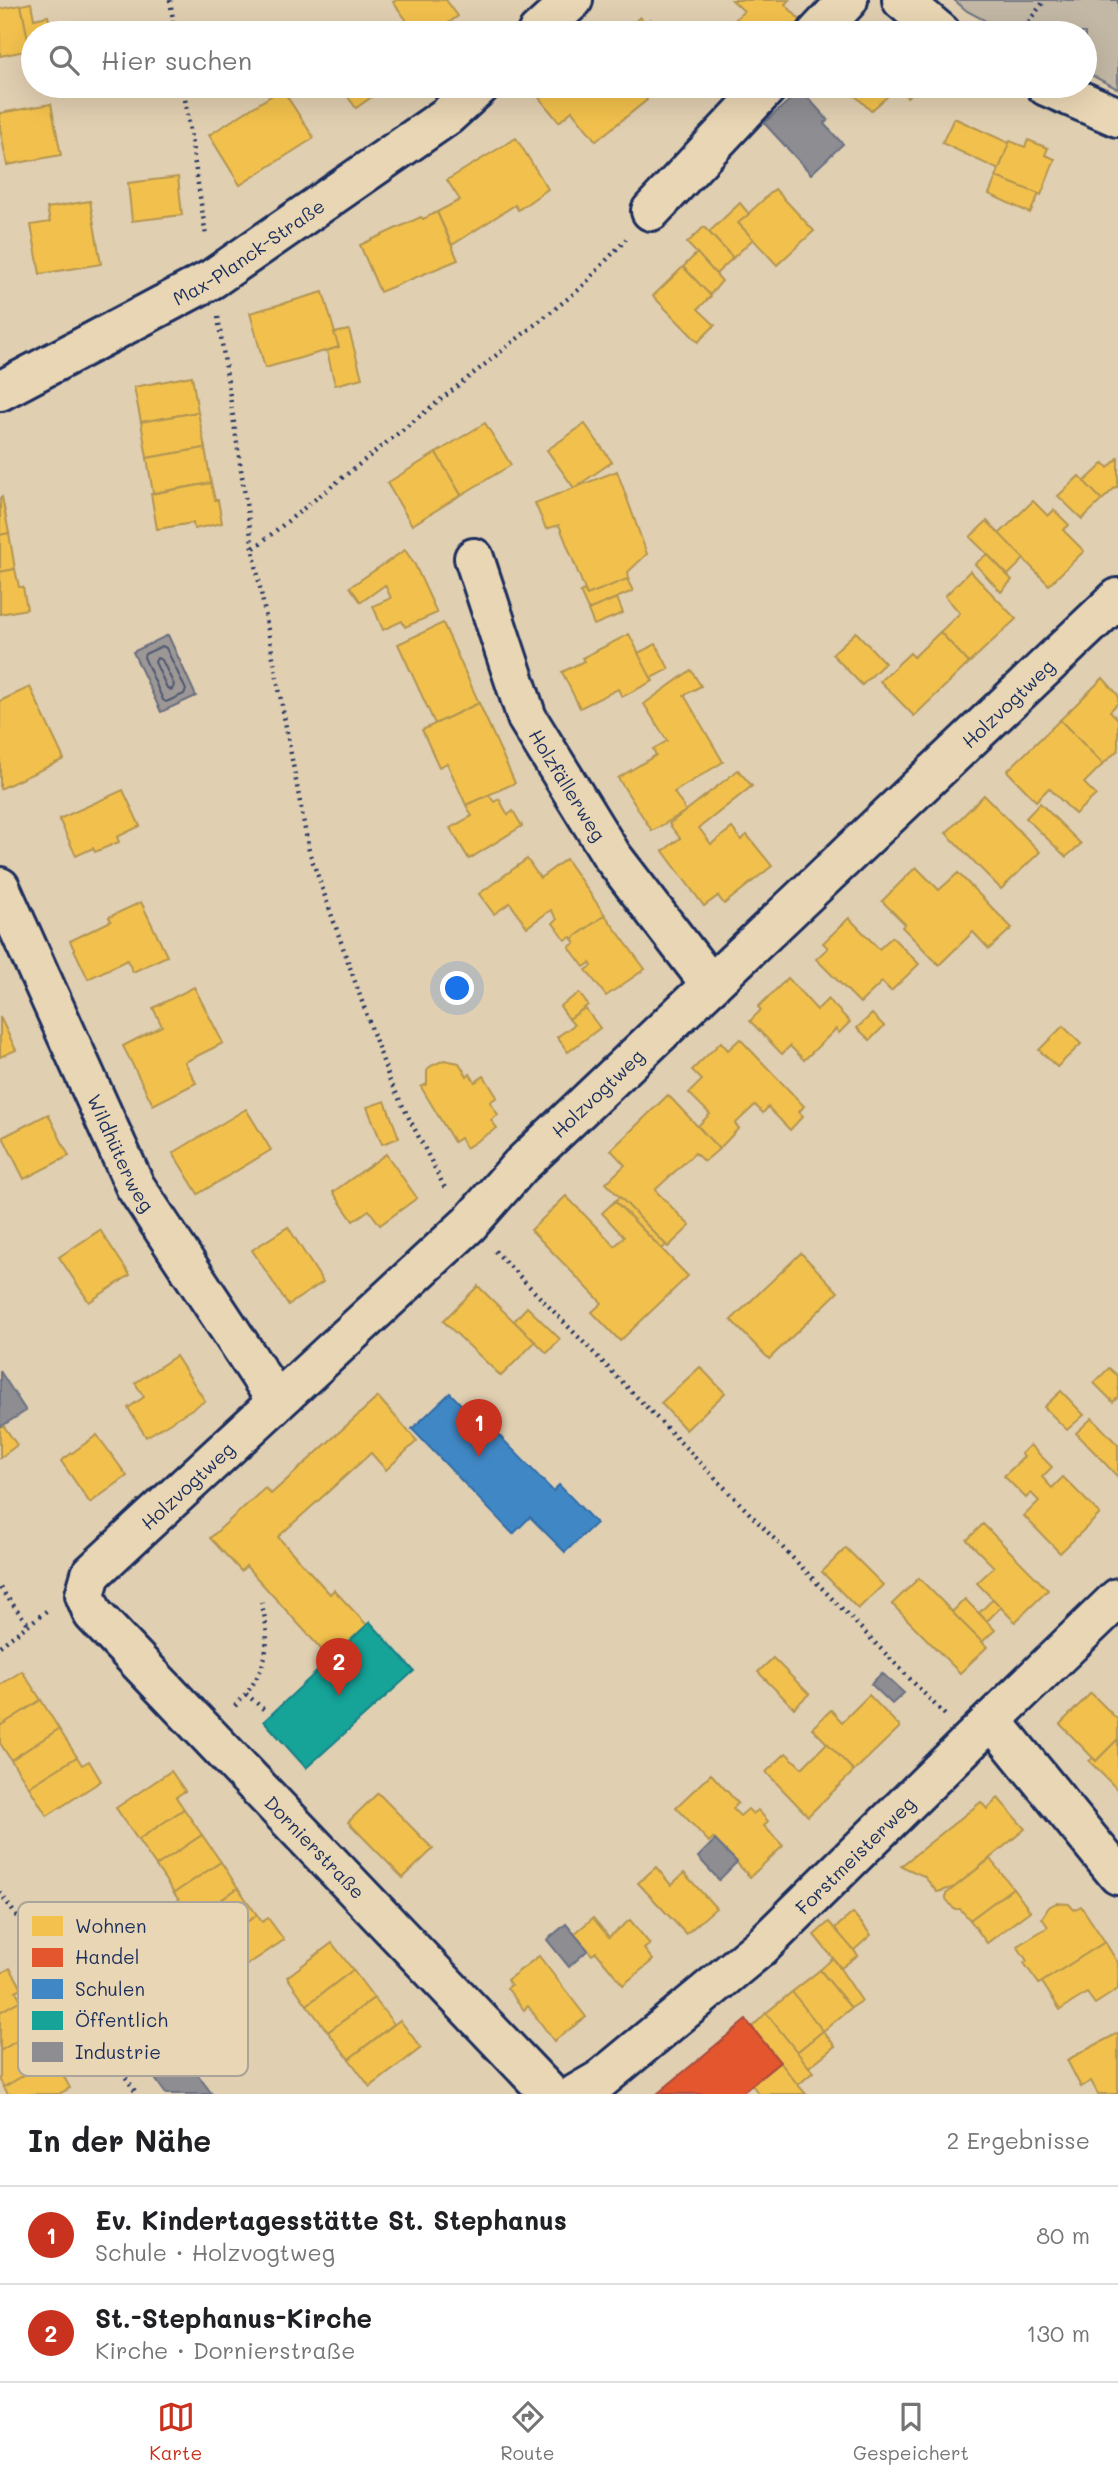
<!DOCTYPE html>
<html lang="de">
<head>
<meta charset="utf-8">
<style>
  body { margin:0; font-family:Mali,sans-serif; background:#f6f6f6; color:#202124 }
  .you { position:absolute; left:458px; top:989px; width:24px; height:24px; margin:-18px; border:5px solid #fff; border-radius:50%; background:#1a73e8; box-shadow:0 0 0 10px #1a73e833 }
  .badge { display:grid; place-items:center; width:46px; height:46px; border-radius:50%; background:#c8321e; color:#fff; font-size:23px; font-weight:700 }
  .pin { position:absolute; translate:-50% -58px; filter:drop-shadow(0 2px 4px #0008) }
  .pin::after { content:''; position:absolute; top:37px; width:24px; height:21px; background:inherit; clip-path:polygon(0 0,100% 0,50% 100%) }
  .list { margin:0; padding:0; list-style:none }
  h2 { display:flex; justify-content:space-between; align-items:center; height:91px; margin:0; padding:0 28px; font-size:30px }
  h2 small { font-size:23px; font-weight:400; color:#757577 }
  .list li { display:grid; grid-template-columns:46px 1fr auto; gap:21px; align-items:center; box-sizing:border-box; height:98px; padding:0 28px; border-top:2px solid #e0e0e0 }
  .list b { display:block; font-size:26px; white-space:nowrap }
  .list p { margin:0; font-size:23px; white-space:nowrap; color:#757577 }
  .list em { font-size:23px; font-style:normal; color:#757577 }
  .icon { flex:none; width:38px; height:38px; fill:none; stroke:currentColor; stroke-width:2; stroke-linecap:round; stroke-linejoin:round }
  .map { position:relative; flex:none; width:1118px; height:2094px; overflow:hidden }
  .search { position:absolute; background:#fff; box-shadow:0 7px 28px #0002; left:21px; right:21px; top:21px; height:77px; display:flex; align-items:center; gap:18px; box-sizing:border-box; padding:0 24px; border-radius:38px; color:#757577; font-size:26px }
  .sheet { height:287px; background:#fff }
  nav { display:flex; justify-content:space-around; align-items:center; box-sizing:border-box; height:98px; border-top:2px solid #e0e0e0; background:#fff; font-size:19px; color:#757577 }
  nav a { display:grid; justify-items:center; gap:4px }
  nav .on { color:#c8321e }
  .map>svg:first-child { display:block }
</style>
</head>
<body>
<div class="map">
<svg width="1118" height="2094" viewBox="0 0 1118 2094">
  <rect width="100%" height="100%" fill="#e1cfb1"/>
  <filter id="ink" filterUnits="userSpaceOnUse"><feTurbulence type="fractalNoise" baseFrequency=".0143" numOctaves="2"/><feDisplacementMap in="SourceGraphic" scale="14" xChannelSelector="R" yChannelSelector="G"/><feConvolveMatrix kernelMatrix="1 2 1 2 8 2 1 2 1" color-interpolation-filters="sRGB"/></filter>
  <g filter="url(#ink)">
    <polygon fill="#c3b8a5" stroke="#6f7482" stroke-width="2" points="954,0 1118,0 1118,89 1085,72 1085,33 1008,33 967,11"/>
    <polygon fill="#9d9895" stroke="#696e7f" stroke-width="2" points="168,635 196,696 161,712 133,652"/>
    <g fill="#f2c14e" stroke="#b29553" stroke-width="2">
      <polygon points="396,0 446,0 458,16 435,33 416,33 393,2"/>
      <polygon points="732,0 789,0 785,4 801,21 787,33 734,33 728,27 744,11"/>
      <polygon points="31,3 34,19 48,16 52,33 33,33 33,46 29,47 21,5"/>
      <polygon points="21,5 30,50 0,56 0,9"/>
      <polygon points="640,17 645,23 650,19 663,33 622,33"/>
      <polygon points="340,86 387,86 356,108"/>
      <polygon points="544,86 635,86 647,100 596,141 572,111 559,122 535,93"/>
      <polygon points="845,86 919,86 907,97 898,87 871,111"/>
      <polygon points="282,89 314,138 240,185 209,135"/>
      <polygon points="51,104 61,155 7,165 0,128 0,113"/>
      <polygon points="954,118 1009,143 999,170 942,143"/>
      <polygon points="516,138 548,189 518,210 515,205 452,245 437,212 460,200 447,180"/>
      <polygon points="1028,140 1048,148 1045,155 1055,159 1041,195 996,177 1010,141 1025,147"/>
      <polygon points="178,177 182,215 132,221 128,183"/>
      <polygon points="996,177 1039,194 1030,213 989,194"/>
      <polygon points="775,189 814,231 777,265 738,223"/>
      <polygon points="90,201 101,264 40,274 31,225 50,222 47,208"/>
      <polygon points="740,203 749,214 738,223 753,239 733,258 709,232"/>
      <polygon points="437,212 458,260 380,292 360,245 421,217 423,219"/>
      <polygon points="704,227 733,258 716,274 687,243"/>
      <polygon points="697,253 722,281 710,295 683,267"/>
      <polygon points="683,267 711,296 698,309 715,325 698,342 653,296"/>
      <polygon points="323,292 339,347 265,368 250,313"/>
      <polygon points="349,330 362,378 335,385 327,351 339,347 334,333"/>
      <polygon points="192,376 198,412 141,422 134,387"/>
      <polygon points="198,412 205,448 147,458 141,422"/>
      <polygon points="485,423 511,465 461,495 436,453"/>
      <polygon points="585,424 612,462 574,488 547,450"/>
      <polygon points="205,448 211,483 153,493 147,458"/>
      <polygon points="436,453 461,495 412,525 387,483"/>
      <polygon points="1118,458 1118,487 1117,486 1102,500 1084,482 1104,463 1108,468"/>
      <polygon points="617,471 647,554 628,572 629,579 587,595 559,525 546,529 535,503"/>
      <polygon points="1079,476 1102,500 1082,519 1058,496"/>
      <polygon points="211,483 215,500 218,500 222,523 194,529 193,523 157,529 151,494"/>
      <polygon points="2,497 9,533 0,535 0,498"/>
      <polygon points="1033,501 1048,516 1054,510 1069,525 1063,530 1084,551 1049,585 999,534"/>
      <polygon points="987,521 1024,559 1008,575 970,537"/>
      <polygon points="9,533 15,569 0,572 0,535"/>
      <polygon points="405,550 415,565 437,613 405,627 402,621 383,630 373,606 391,598 385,585 361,602 350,587"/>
      <polygon points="987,554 1012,580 1001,592 975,564"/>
      <polygon points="15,569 19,587 23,587 27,609 0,614 0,572"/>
      <polygon points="970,571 1016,619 969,663 940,632 960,613 945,596"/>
      <polygon points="627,579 633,591 588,610 580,592 584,590 587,595"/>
      <polygon points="617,598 623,613 594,625 588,610"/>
      <polygon points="443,623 479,703 435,724 398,644"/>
      <polygon points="856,632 885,663 862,685 832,654"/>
      <polygon points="940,632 969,663 914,716 880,681 910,653 914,657"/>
      <polygon points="629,634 653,681 622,697 618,689 580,708 562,672 584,661 582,658"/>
      <polygon points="656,644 669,669 651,678 638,653"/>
      <polygon points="691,670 701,686 684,695 723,762 674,792 686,811 652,831 618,778 656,755 653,749 667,741 644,704"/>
      <polygon points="1103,678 1118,695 1118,703 1110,711 1118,719 1118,750 1103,764 1060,720"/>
      <polygon points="30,687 64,759 0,789 0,701"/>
      <polygon points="479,703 515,783 466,805 447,763 439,767 422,730"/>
      <polygon points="1060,720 1103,764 1084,783 1096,795 1075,814 1049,788 1036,801 1007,771"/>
      <polygon points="738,770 752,786 699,828 711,844 732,828 741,840 747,835 772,866 724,904 718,896 704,906 663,851 680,838 669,824"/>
      <polygon points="123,790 140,826 117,837 119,842 95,852 93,848 76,856 59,819"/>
      <polygon points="489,795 494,802 499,799 508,815 513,811 522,826 469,859 450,828 472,816 466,805"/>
      <polygon points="984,795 1040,852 1001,889 946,833"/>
      <polygon points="1040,803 1081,844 1066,857 1026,818"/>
      <polygon points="527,859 540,878 566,859 605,915 572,939 571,937 565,940 553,923 557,919 551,910 527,927 510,903 494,914 479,894"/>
      <polygon points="916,867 939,890 958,873 1012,928 989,949 973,932 939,965 902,927 905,924 882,901"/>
      <polygon points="141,902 167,956 133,972 127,960 88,979 70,941 111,921 109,917"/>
      <polygon points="605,915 645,969 606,996 586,970 592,966 590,963 584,967 569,947 575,943 572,939"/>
      <polygon points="849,918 879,949 892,937 919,964 891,991 882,982 860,1003 816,959 828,948 823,943"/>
      <polygon points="788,978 817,1010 828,999 850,1022 839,1033 836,1029 804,1060 790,1046 782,1054 750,1021 761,1010 758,1007"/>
      <polygon points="194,987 223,1043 185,1062 196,1083 153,1105 123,1046 162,1026 153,1008"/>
      <polygon points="579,993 588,1005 569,1019 560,1006"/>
      <polygon points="585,1008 600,1028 568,1052 557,1037 574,1025 569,1019"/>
      <polygon points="872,1014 884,1026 870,1040 857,1028"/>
      <polygon points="0,1017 16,1050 0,1057"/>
      <polygon points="1063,1026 1081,1044 1057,1067 1039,1050"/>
      <polygon points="740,1039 804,1106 799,1112 803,1116 790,1130 768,1107 763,1113 755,1105 735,1124 739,1128 719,1149 698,1126 710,1114 689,1093 702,1080 692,1070 721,1042 728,1050"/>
      <polygon points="444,1060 459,1063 467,1076 470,1074 475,1082 484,1076 497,1097 490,1102 498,1115 491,1120 497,1128 466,1148 460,1138 454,1142 421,1087 427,1084 427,1071 431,1066"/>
      <polygon points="668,1095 719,1149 704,1162 695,1153 655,1190 690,1226 668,1247 606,1183 625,1165 611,1150"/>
      <polygon points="385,1101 399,1138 382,1144 367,1107"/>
      <polygon points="246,1109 271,1150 198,1194 173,1153"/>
      <polygon points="48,1114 69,1156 24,1179 3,1137"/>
      <polygon points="386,1154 417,1198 380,1225 369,1210 353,1221 333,1192"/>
      <polygon points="566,1196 615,1246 624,1237 602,1213 615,1201 688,1276 620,1341 592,1312 602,1303 531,1230"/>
      <polygon points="620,1197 666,1245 662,1249 615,1201"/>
      <polygon points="288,1227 323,1282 288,1305 252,1250"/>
      <polygon points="100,1230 130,1275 89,1302 59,1257"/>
      <polygon points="801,1253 838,1292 769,1359 731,1320"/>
      <polygon points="478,1286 535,1342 501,1376 443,1321"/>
      <polygon points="527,1307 560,1339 547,1353 514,1321"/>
      <polygon points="176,1356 205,1401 146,1437 128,1408 144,1397 135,1383"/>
      <polygon points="700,1367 725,1393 686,1430 661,1403"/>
      <polygon points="1109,1368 1118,1376 1118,1397 1113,1402 1094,1383"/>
      <polygon points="1061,1391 1084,1415 1067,1430 1044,1407"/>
      <polygon points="378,1397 417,1441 386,1470 371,1453 278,1537 330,1594 334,1590 367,1625 331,1660 246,1566 241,1571 210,1538 265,1488 271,1494"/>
      <polygon points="1092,1418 1118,1445 1118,1477 1076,1433"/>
      <polygon points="3,1425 17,1445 0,1458 0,1427"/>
      <polygon points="97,1435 127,1476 90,1503 61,1461"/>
      <polygon points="1030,1445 1052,1467 1042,1477 1052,1488 1063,1477 1100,1514 1060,1553 1024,1516 1039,1501 1031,1493 1026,1498 1004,1476 1024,1457 1021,1454"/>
      <polygon points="983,1524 1048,1590 1015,1622 977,1583 994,1567 967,1540"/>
      <polygon points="846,1548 883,1585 858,1609 822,1572"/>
      <polygon points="919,1578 987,1647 960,1673 892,1604"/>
      <polygon points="965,1599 995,1630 982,1642 952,1612"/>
      <polygon points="993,1599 1001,1607 987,1621 979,1613"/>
      <polygon points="773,1658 809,1694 794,1708 758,1672"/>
      <polygon points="22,1671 41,1700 0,1726 0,1685"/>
      <polygon points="1091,1693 1118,1720 1118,1739 1096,1761 1060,1724"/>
      <polygon points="869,1695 900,1727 854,1771 812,1728 831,1710 842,1722"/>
      <polygon points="41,1700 59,1729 11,1760 0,1743 0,1726"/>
      <polygon points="59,1729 77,1757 29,1787 11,1760"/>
      <polygon points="1118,1739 1118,1790 1089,1761 1093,1758 1096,1761"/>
      <polygon points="827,1743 854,1771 808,1816 766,1772 786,1753 802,1768"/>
      <polygon points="77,1757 82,1765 89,1761 101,1781 47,1816 29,1787"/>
      <polygon points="171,1771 185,1791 176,1797 184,1809 138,1840 116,1808"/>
      <polygon points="711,1774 738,1803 733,1809 740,1816 748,1809 753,1814 758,1810 768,1821 764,1826 783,1846 750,1877 713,1838 709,1842 676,1807"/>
      <polygon points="378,1793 433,1849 403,1878 348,1822"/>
      <polygon points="998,1798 1025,1829 955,1887 937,1892 924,1876 901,1866 981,1802 987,1809"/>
      <polygon points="184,1809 202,1835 156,1866 138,1840"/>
      <polygon points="202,1835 221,1862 174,1893 156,1866"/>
      <polygon points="990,1859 1013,1888 970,1920 960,1909 954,1909 946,1899 946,1894"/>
      <polygon points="221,1862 238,1888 193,1920 174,1893"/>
      <polygon points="656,1867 671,1885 684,1873 716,1908 686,1934 638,1883"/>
      <polygon points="238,1888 257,1915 211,1947 193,1920"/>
      <polygon points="1013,1888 1030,1911 987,1943 970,1920"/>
      <polygon points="1056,1903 1069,1904 1074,1910 1081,1906 1105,1942 1039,1984 1024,1963 1027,1961 1017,1946 1048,1927 1042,1918 1049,1907"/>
      <polygon points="853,1913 871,1935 853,1951 835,1928"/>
      <polygon points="257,1915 262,1922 268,1918 284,1940 231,1976 211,1947"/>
      <polygon points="593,1918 609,1937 630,1920 650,1944 644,1949 653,1960 623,1985 596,1952 592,1955 574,1934"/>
      <polygon points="829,1922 858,1955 841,1968 814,1935"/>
      <polygon points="1105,1942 1118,1963 1118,1989 1095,2004 1087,1993 1060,2010 1042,1982"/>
      <polygon points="332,1943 353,1970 307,2005 287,1977"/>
      <polygon points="539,1956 586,2017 554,2041 528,2006 524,2010 507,1988 511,1985 507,1980"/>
      <polygon points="833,1958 862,2001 851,2008 820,1970"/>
      <polygon points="10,1968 22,1988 16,1991 21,2000 0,2012 0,1974"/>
      <polygon points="353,1970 374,1998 328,2032 307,2005"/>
      <polygon points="820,1970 851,2008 823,2031 792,1992"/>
      <polygon points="792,1992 823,2031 797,2052 766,2013"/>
      <polygon points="374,1998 394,2024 349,2059 328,2032"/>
      <polygon points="21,2000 37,2029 0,2051 0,2012"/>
      <polygon points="766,2013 813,2072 798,2085 752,2027"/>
      <polygon points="400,2020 421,2048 370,2087 349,2059"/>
      <polygon points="37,2029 54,2058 4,2087 0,2081 0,2051"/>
      <polygon points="823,2031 835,2046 809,2067 797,2052"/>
      <polygon points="1118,2033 1118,2094 1098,2094 1091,2081 1081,2087 1067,2060"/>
      <polygon points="54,2058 70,2088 59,2094 8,2094 4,2087"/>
      <polygon points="780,2062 798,2085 806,2094 759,2094 752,2085"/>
    </g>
    <polygon fill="#e4572e" stroke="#a84b3c" stroke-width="2" points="746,2020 780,2062 741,2094 657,2094"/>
    <polygon fill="#3f88c5" stroke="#346da6" stroke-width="2" points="450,1393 482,1426 486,1422 553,1491 559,1485 596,1523 565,1552 530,1517 513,1534 412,1429"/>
    <polygon fill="#17a398" stroke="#188087" stroke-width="2" points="370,1622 414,1671 306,1768 264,1721"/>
    <g fill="#8d8d92" stroke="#6b7182" stroke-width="2">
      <polygon points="801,90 828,120 824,124 843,144 811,174 764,123"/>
      <polygon points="0,1371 26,1411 0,1427"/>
      <polygon points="882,1673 904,1693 892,1704 871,1684"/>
      <polygon points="715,1840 737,1862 719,1880 698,1857"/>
      <polygon points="566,1924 588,1950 569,1967 547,1940"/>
      <polygon points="171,2038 212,2094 166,2094 141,2059"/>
    </g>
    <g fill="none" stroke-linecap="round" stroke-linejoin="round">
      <g stroke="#4f5974" stroke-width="2">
        <polygon points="162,646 166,648 186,690 184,694 166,702 163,700 144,657 145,654"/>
        <polygon points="157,658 162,660 174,685 172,690 167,688 155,662"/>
      </g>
      <defs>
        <g id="minor">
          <polyline points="537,33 573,0"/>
          <polyline points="817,33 848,0"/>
          <polyline points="651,211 768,86"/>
          <path id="s1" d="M0 391 212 279 447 116 480 86"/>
          <path id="s2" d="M474 558 527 718 612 856 711 985"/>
          <path id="s3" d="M0 887 135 1186 276 1400"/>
          <polyline points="992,1720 1118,1875"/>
          <path id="s4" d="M550 2094 93 1614 85 1595 91 1574 469 1224 520 1166 1118 598"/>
          <path id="s5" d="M576 2094 600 2080 762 1946 970 1741 1118 1598"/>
        </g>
        <g id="tertiary">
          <polyline points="902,0 941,33"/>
          <polyline points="1046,86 1118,117"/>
        </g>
      </defs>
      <use href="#minor" stroke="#1b2f5e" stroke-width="44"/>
      <use href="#tertiary" stroke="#1b2f5e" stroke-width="44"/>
      <g stroke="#1b2f5e" stroke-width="4.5" stroke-dasharray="2 5" stroke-linecap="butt">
        <polyline points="170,0 175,33"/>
        <polyline points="1020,33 1045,0"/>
        <polyline points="183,86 206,236"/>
        <polyline points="218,317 253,549 309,851 390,1081 446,1190"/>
        <polyline points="254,548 581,288 626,239"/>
        <polyline points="495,1251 945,1715"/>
        <polyline points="0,1588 29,1625"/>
        <polyline points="0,1646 49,1609"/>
        <polyline points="246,1694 267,1712"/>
        <path d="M235 1706C267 1673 273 1645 261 1602"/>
        <polyline points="0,1892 137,2094"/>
      </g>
      <use href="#minor" stroke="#e9d6b4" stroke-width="38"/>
      <use href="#tertiary" stroke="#e9d6b4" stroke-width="38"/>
    </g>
  </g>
  <g text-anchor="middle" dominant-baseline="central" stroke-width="7" stroke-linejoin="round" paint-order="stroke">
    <g font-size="19" fill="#1b2f5e" stroke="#e9d6b4">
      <text stroke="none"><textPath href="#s1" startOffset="285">Max-Planck-Straße</textPath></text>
      <text stroke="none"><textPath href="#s4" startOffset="1970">Holzvogtweg</textPath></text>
      <text stroke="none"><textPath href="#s2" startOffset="247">Holzfällerweg</textPath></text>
      <text stroke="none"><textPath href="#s4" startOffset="1404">Holzvogtweg</textPath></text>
      <text stroke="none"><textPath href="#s3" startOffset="292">Wildhüterweg</textPath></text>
      <text stroke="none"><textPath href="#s4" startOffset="836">Holzvogtweg</textPath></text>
      <text transform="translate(315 1847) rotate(46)">Dornierstraße</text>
      <text stroke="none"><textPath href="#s5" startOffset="368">Forstmeisterweg</textPath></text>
    </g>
  </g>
  <rect x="18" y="1902" width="230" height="174" rx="10" fill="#e9d6b4" stroke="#aba49a" stroke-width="2"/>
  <rect x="32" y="1916" width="31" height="20" fill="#f2c14e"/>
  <rect x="32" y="1948" width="31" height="19" fill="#e4572e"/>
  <rect x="32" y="1979" width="31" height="20" fill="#3f88c5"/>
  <rect x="32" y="2011" width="31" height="19" fill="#17a398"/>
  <rect x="32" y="2042" width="31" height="20" fill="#8d8d92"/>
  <g font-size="19" fill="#1b2f5e">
    <text x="75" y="1933">Wohnen</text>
    <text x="75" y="1964">Handel</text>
    <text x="75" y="1996">Schulen</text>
    <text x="75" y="2027">Öffentlich</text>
    <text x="75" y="2059">Industrie</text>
  </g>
</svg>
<div class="you"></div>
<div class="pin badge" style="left:479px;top:1457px">1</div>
<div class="pin badge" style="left:339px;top:1696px">2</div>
<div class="search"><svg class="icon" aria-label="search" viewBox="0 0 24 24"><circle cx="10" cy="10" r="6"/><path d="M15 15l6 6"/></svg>Hier suchen</div>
</div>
<section class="sheet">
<h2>In der Nähe<small>2 Ergebnisse</small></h2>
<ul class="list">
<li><span class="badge">1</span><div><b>Ev. Kindertagesstätte St. Stephanus</b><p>Schule · Holzvogtweg</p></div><em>80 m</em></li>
<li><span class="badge">2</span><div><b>St.-Stephanus-Kirche</b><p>Kirche · Dornierstraße</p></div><em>130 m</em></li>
</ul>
</section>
<nav>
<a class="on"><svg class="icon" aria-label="map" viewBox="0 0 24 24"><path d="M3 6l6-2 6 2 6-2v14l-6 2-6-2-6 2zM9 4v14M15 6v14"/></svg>Karte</a>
<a><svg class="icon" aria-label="directions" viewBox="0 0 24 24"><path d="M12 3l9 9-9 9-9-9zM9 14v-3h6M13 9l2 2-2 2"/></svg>Route</a>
<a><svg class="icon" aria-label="saved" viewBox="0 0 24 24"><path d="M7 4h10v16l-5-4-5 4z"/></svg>Gespeichert</a>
</nav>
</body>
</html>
